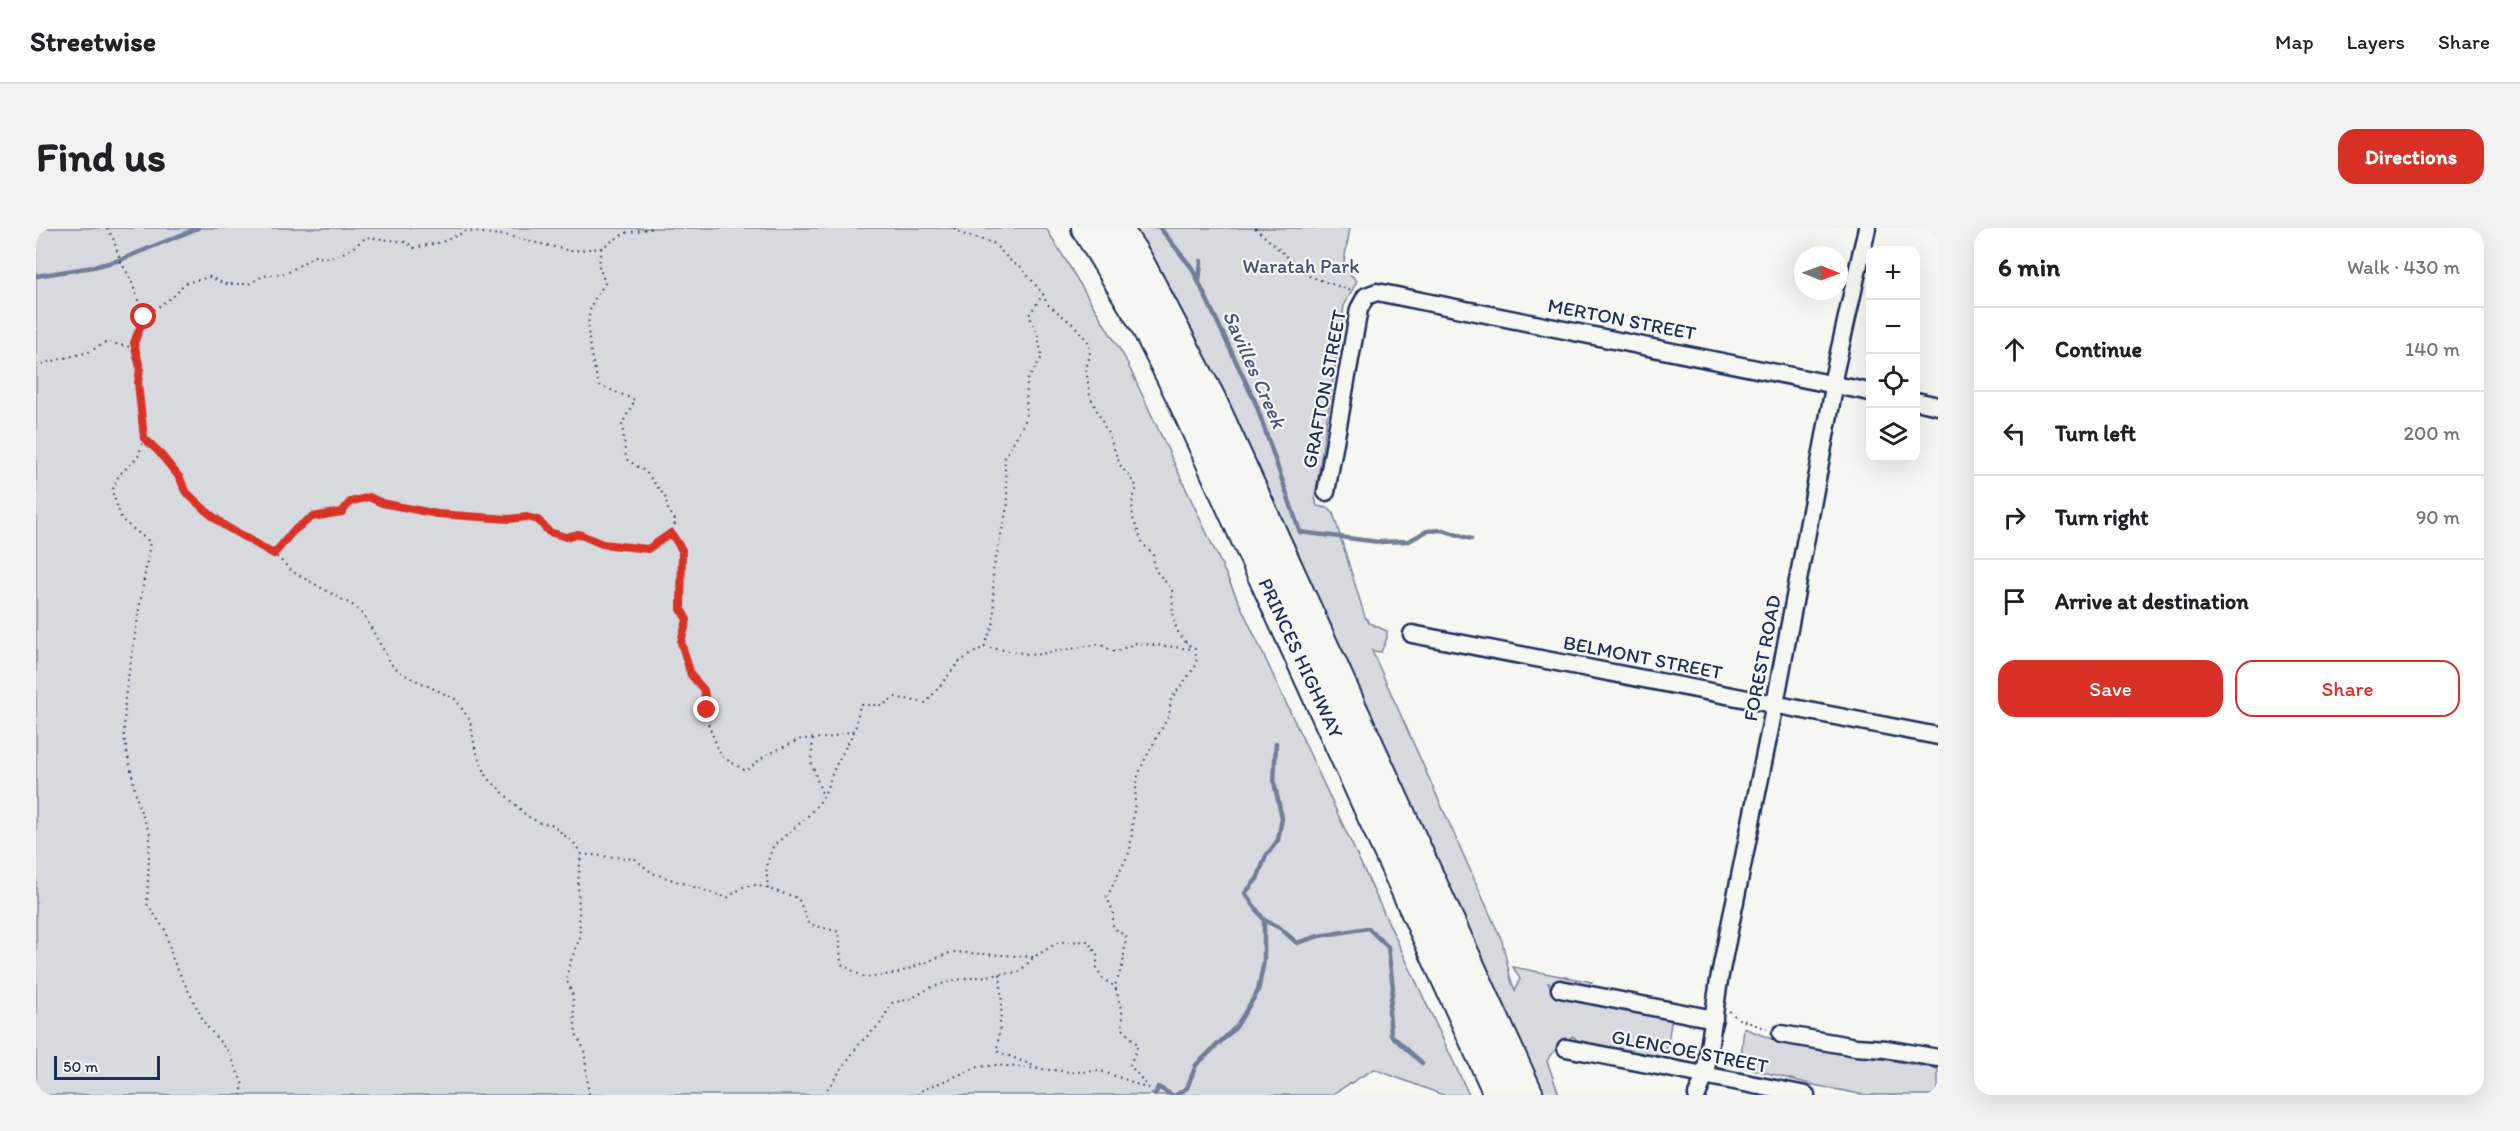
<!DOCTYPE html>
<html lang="en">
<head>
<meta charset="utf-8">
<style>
  body { margin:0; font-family:Itim,sans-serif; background:#f2f2f2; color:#202124 }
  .controls { position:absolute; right:18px; top:18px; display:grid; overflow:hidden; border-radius:12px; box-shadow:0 6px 24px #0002 }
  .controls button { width:54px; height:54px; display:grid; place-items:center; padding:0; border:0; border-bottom:2px solid #e0e0e0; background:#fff; color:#202124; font:30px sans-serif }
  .compass { position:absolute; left:1758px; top:18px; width:54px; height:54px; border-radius:50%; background:#fff; box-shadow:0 6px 24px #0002; rotate:91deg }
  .scale { position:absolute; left:18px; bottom:15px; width:106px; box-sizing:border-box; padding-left:6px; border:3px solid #1b2f5e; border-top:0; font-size:16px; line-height:21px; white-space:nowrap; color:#1b2f5e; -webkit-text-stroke:4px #f6f6f2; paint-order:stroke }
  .stop { position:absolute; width:18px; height:18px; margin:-14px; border:4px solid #d93025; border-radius:50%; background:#fff }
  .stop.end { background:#d93025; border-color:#fff; box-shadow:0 2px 6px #0008 }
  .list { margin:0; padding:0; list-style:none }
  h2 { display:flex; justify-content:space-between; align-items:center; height:78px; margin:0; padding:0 24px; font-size:26px }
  h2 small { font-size:20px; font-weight:400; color:#757577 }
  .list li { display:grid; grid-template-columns:39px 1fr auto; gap:18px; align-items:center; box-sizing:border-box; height:84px; padding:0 24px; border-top:2px solid #e0e0e0 }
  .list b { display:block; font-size:22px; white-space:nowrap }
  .list em { font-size:20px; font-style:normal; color:#757577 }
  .actions { display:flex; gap:12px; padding:18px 24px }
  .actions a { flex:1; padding:14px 0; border:2px solid #d93025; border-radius:18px; text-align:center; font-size:21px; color:#d93025 }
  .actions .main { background:#d93025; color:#fff }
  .icon { flex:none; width:33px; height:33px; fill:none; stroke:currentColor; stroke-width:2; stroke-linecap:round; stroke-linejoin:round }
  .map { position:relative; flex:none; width:1902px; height:867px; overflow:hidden; border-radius:18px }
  header { display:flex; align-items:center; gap:36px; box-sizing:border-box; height:84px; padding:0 30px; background:#fff; border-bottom:2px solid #e0e0e0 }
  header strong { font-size:28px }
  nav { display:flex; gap:33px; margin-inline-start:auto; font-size:21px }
  .intro { display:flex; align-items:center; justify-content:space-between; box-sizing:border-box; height:144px; padding:0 36px }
  h1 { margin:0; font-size:42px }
  .button { padding:15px 27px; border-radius:18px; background:#d93025; color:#fff; font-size:21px; font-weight:700 }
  main { display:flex; gap:36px; padding:0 36px }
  aside { flex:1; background:#fff; border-radius:18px; box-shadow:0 6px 24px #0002 }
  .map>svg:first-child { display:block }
</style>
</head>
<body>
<header>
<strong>Streetwise</strong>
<nav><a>Map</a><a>Layers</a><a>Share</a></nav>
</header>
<div class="intro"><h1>Find us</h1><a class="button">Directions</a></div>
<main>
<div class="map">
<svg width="1902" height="867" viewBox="0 0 1902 867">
  <rect width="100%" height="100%" fill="#f6f6f2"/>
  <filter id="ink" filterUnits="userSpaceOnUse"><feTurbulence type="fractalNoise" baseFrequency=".0167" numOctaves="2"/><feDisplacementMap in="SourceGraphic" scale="12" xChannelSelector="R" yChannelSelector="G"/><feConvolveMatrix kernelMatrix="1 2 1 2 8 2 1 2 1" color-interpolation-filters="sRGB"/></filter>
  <g filter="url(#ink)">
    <g fill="#d6d9dd" stroke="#78849e" stroke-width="1.5">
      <polygon points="0,0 1010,0 1089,130 1433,867 1407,867 1338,841 1295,867 0,867"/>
      <path d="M1096 0H1314L1307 39 1321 53 1308 78 1279 270 1281 278 1292 280 1297 285 1329 389 1333 395 1351 403V410L1345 424 1336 423 1466 713 1475 752 1479 762 1484 751 1477 739 1556 754 1547 761 1512 755 1517 763 1636 789 1629 832 1551 819 1536 808C1530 820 1518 817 1511 833L1523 867H1505Z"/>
      <polygon points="1708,800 1751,817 1784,820 1902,841 1902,867 1829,867 1778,857 1704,838"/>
    </g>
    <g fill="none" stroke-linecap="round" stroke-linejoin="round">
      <g stroke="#717e99" stroke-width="4.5">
        <polyline points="1124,0 1156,40 1220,176 1264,304 1343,314 1373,313 1391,303 1407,302 1435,311"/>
        <polyline points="0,48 57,39 84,32 162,0"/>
        <polyline points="1163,54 1165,33"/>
        <polyline points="1228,692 1244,700 1261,715 1283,708 1332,700 1352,719 1357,760 1353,783 1355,807 1386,835"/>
        <polyline points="1119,867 1122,859 1136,867"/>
        <polyline points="1140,867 1151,860 1160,837 1200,799 1222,763 1228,733 1228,692 1209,665 1221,651 1230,628 1242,612 1246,590 1238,554 1240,515"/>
      </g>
      <defs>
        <g id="street">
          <polyline points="1880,173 1902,178"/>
          <polyline points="1290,264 1323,81 1330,68 1341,64 1834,164"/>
          <polyline points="1376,406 1902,508"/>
          <polyline points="1524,761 1678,791"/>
          <polyline points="1745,806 1820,819 1850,821 1902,830"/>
          <polyline points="1530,820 1770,867"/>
          <polyline points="1661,867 1669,848 1683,752 1739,476 1797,165 1798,147 1831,0"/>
        </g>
        <g id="highway">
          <polyline points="1051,0 1109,95 1145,167 1464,867"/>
          <polyline points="1080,0 1101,32 1174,171 1492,867"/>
        </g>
      </defs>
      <use href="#street" stroke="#1b2f5e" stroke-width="21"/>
      <use href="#highway" stroke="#1b2f5e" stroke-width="34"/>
      <g stroke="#1b2f5e" stroke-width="2" stroke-dasharray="1.5 4.5" stroke-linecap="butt">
        <polyline points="71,0 77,10 84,32 95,52 108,89 98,115 104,140 102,155 108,210 144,250 149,263 169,283 189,298 238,326 257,344 318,378 329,389 356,437 367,446 419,471 434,492 439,520 451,549 491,588 504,595 515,596 540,617 545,626 542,656 544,709 534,735 530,751 536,764 540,806 548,821 553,867"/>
        <path d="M918 0 929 7 957 15 975 33 985 39 1007 66 1011 76 1038 97 1053 115 1054 127 1050 141 1054 168 1074 210 1084 237 1101 259 1096 275 1097 290 1107 316 1117 326 1119 342 1136 361C1137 386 1135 407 1159 421L1161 436 1135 471 1133 487 1107 535 1101 551 1094 623 1071 669 1077 684V699L1090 709 1087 736 1079 758 1087 788 1086 800 1102 817 1094 837 1118 867"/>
        <polyline points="1219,0 1273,48 1316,63"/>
        <path d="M108 89 140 66 149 55 174 49 189 56H213L227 48 251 45 278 28C297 34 316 22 330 9L370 14 378 20 406 14 431 3 472 8 535 23 565 20 589 5 618 0"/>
        <polyline points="0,137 53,124 71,114 99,120"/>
        <polyline points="108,210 102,229 83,247 76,263 86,292 114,314 89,469 88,509 102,576 114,606 111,676 129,702 137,732 169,796 194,826 207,857 205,867"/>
        <polyline points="635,305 647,322 645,382 651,391 645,414 655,447 668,462 672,495 685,528 710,543 730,527 765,511 792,510 819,502"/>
        <path d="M238 326 257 303 277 289 306 284 314 274 333 269 347 275 401 286 473 291 491 289 502 292 513 305 530 309 543 306 565 316 612 321 635 305 640 293 632 281 629 269 610 244 590 231 586 196 599 172 563 157C556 133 547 101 556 76 559 69 565 62 569 55L563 38 565 20"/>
        <polyline points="948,419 999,427 1063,416 1079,424 1100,415 1156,421"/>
        <polyline points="777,511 775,534 787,569"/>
        <polyline points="545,626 599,631 616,645 691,670 707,659 720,657 762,670 773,696 803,704 805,736 829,750 862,745 916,724 998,729"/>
        <polyline points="732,661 730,639 737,618 770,590 787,570 799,539 819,502 824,477 847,477 859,469 890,475 924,433 948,419 958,394 957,343 972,275 968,231 990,191 991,153 1006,129 1001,104 993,87 1007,66"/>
        <polyline points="964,746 966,777 961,823 1003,840"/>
        <polyline points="1693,783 1703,791 1731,801"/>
        <polyline points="790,867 792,860 823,816 844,796 856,775 874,771 896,759 919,752 983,744 998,729 1023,714 1052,713 1061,727 1061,741 1067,751 1078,758"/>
        <polyline points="882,867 884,863 942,839 960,837 1037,844 1065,843 1096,854 1111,861"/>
      </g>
      <use href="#street" stroke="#f6f6f2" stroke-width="16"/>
      <use href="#highway" stroke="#f6f6f2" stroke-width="30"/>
    </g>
  </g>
  <g fill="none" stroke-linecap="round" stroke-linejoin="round" filter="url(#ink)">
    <polyline stroke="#d93025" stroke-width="8" points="108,89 98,115 104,140 102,155 108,210 122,223 144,250 149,263 170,283 189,298 238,326 257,303 276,289 306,284 314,274 333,269 346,275 401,286 473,291 491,289 502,292 513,304 530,309 543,306 566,316 612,321 635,305 646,322 645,381 651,392 645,414 655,447 668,462 671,482"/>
  </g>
  <g text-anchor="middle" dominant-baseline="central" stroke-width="4.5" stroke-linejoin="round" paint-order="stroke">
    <g font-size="20" fill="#405177" stroke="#f6f6f2">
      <text x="1265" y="38">Waratah Park</text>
    </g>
    <g font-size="20" fill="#1b2f5e" stroke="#f6f6f2">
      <text transform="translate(1586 91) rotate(11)">MERTON STREET</text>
      <text transform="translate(1288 161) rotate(-79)">GRAFTON STREET</text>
      <text transform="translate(1607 429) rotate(11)">BELMONT STREET</text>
      <text transform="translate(1265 430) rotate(65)">PRINCES HIGHWAY</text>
      <text transform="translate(1726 430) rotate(-79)">FOREST ROAD</text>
      <text transform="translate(1654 823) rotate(11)">GLENCOE STREET</text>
    </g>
    <g font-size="21" font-style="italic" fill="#46567b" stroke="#f6f6f2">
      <text transform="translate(1219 141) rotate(66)">Savilles Creek</text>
    </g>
  </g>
</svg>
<div class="controls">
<button>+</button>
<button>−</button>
<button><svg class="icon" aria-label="locate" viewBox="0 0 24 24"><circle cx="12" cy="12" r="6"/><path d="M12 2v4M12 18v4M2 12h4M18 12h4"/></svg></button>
<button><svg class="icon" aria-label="layers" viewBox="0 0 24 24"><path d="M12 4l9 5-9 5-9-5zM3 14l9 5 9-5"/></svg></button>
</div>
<svg class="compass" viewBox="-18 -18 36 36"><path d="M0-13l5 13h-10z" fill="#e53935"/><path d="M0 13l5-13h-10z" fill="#757577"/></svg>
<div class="scale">50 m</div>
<div class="stop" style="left:108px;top:89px"></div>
<div class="stop end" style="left:671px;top:482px"></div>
</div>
<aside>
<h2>6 min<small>Walk · 430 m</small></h2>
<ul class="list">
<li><svg class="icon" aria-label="ahead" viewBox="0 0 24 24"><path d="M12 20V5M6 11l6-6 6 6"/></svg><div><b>Continue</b></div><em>140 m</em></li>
<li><svg class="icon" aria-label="left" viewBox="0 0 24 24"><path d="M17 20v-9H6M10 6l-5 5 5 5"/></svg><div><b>Turn left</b></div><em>200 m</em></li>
<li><svg class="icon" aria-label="right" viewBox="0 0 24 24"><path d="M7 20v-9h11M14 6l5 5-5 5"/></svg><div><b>Turn right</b></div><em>90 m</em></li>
<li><svg class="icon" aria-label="arrive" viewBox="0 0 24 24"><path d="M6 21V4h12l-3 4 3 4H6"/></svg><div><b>Arrive at destination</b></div></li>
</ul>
<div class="actions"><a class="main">Save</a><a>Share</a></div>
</aside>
</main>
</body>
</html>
